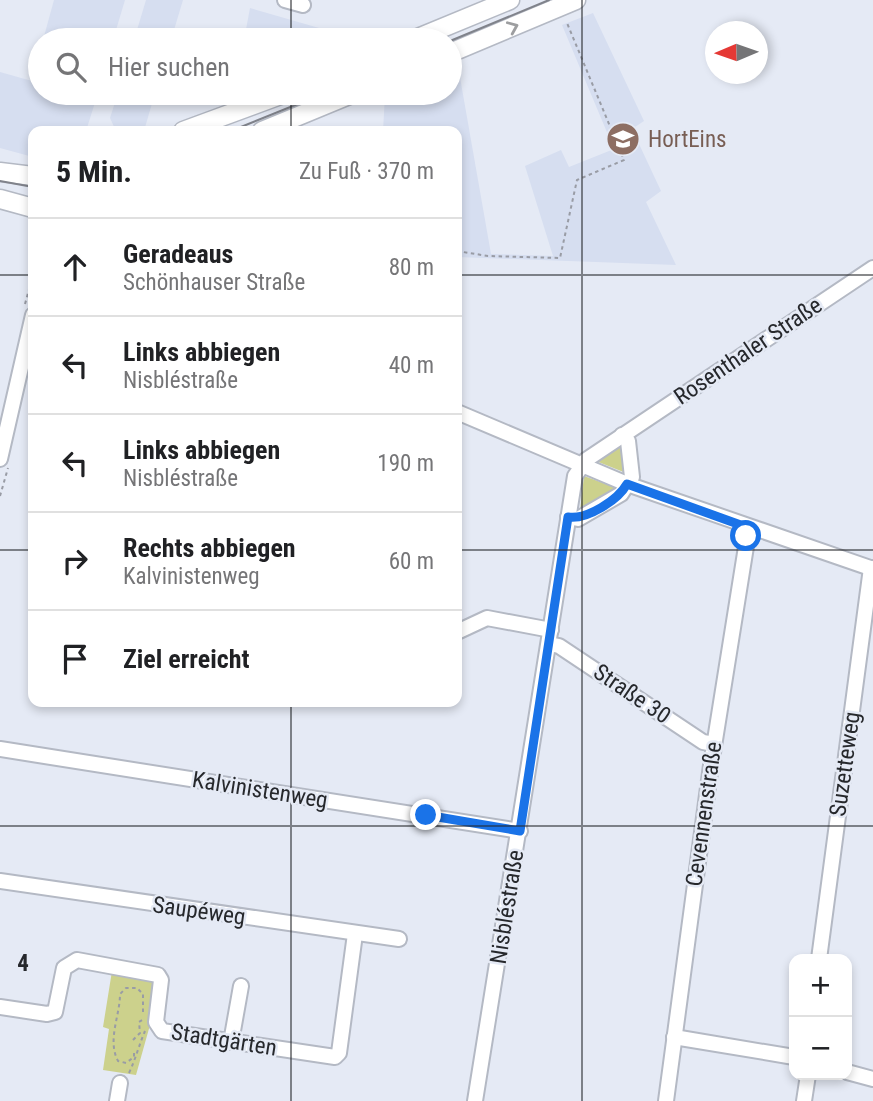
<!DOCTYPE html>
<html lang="de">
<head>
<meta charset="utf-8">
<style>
  body { margin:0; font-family:"Roboto Condensed",sans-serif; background:#f6f6f6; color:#202124 }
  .controls { position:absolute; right:21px; bottom:21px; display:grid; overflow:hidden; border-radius:14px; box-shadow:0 4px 10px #0003 }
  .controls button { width:63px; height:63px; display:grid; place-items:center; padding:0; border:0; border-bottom:2px solid #e0e0e0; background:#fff; color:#202124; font:35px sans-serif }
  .compass { position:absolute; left:705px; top:21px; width:63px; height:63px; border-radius:50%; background:#fff; box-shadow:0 4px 10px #0003; rotate:268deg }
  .stop { position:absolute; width:21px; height:21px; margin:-16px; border:5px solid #1a73e8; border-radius:50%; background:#fff }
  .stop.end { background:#1a73e8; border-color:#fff; box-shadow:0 2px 7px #0008 }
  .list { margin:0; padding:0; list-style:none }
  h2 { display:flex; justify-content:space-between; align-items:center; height:91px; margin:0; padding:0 28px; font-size:30px }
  h2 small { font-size:23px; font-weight:400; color:#757577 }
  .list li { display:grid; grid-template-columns:46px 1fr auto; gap:21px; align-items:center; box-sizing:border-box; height:98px; padding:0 28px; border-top:2px solid #e0e0e0 }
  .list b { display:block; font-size:26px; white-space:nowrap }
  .list p { margin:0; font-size:23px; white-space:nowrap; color:#757577 }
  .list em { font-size:23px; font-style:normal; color:#757577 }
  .icon { flex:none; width:38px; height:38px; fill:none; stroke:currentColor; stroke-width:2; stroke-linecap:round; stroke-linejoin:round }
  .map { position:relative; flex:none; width:873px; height:1101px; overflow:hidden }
  .search { position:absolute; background:#fff; box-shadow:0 4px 10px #0003; left:28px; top:28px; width:434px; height:77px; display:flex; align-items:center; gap:18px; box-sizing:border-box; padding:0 24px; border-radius:38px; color:#757577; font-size:26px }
  .panel { position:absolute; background:#fff; box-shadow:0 4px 10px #0003; left:28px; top:126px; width:434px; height:581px; border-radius:14px }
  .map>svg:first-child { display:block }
</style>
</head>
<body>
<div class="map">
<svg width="873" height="1101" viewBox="0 0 873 1101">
  <rect width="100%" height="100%" fill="#e5eaf5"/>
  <g fill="#d6def0">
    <polygon points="54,0 125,0 113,40 43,40"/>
    <polygon points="146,0 183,0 171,40 134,40"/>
    <polygon points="250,8 326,30 330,40 244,40"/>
    <polygon points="593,13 644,121 632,129 661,191 646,202 676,265 457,257 457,131 383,131 385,95 450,93 450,69 458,66 491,254 553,256 525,166 561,150 569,167 614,149 562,25"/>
    <polygon points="40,50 40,93 98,93 86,131 33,131 33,157 0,148 0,72 32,81"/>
    <polygon points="118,93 155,93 144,131 116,131 110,118"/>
  </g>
  <g fill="#ccd18c">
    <polygon points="621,445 626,473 596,461 619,445"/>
    <polygon points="584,476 614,487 615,491 580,511"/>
    <polygon points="112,971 155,979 154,1025 150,1025 136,1075 103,1070 109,1029 103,1027"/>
  </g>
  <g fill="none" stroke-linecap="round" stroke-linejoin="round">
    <defs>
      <g id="minor">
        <polyline points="285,0 303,5"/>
        <polyline points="457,412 627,484 873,569"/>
        <polyline points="0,459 33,315"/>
        <polyline points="568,517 578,519 621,494 632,477 628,441 622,435"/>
        <polyline points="457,632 487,618 551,630"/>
        <polyline points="549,644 559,646 703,742 714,744"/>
        <polyline points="0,749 520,831"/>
        <polyline points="0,881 399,939"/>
        <polyline points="819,959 871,568"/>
        <polyline points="0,1007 47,1014 55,1012 64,968 77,960 158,975 161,980 156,1022 162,1031 335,1057 339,1053 355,934"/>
        <polyline points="674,1037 794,1057"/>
        <polyline points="231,1042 241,986"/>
        <polyline points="847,1072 873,1079"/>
        <polyline points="117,1101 120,1083"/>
        <polyline points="475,1101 575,476 586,460 873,268"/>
        <polyline points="666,1101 711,765 749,528"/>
        <polyline points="804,1101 808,1075"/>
      </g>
      <g id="major">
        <polyline points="413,40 510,0"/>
        <polyline points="450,53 576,0"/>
        <polyline points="183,131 286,93"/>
        <polyline points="262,131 354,93"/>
        <polyline points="0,172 33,176"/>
        <polyline points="0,199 33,208"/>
      </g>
    </defs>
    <use href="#minor" stroke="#b4b9c4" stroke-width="18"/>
    <use href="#major" stroke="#b4b9c4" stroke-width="21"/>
    <g stroke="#999ca5" stroke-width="2" stroke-dasharray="3.5 3.5" stroke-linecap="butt">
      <polyline points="457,251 488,256 560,258 577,180 624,160 567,23"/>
      <polyline points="25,304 33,275"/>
      <polyline points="0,496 8,468"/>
      <polyline points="133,1040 140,1033 139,1022 144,1019"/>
      <path d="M134 1053V1057L126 1063 118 1061C107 1040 120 1016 120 994L126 988H137L143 994V1014"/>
      <path d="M129 1073C136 1058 139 1045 145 1031"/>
    </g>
    <use href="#minor" stroke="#fff" stroke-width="14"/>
    <use href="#major" stroke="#fff" stroke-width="18"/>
    <g stroke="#80838b" stroke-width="2">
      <polyline points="450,41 549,0"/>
      <polyline points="231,131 325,93"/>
      <polyline points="0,181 33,187"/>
    </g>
  </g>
  <defs><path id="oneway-chevron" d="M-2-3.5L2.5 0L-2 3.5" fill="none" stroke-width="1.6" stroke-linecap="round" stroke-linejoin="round" transform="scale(1.75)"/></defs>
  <use stroke="#9d9ea0" href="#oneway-chevron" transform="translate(513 27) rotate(-23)"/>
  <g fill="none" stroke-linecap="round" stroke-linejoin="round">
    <path stroke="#1a73e8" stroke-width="9" d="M426 815 520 831 568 517C587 520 618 500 627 484L749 528 746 536"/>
  </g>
  <path fill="none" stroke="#26282c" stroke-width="2" stroke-opacity="0.55" d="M291 0V40M582 0V1101M291 93V131M0 275H33M457 275H873M0 550H33M457 550H873M291 702V1101M0 826H873"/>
  <defs>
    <symbol id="school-disc" viewBox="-11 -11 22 22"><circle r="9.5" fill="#8d6e63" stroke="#e5eaf5"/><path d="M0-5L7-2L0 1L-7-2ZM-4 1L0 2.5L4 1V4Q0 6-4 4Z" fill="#fff"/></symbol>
  </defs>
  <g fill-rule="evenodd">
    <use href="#school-disc" x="604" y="120" width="38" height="38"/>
  </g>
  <g text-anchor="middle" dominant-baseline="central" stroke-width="5" stroke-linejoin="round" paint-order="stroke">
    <g font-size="23" fill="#785e54" stroke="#e5eaf5" text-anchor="start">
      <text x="648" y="139">HortEins</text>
    </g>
    <g font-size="23" fill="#26282c" stroke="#e5eaf5">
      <text transform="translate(748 351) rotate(-34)">Rosenthaler Straße</text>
      <text transform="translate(632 694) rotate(34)">Straße 30</text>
      <text transform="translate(845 764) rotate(-82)">Suzetteweg</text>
      <text transform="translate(260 790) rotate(9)">Kalvinistenweg</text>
      <text transform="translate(704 814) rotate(-82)">Cevennenstraße</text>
      <text transform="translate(507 907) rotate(-81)">Nisbléstraße</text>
      <text transform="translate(199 911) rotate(8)">Saupéweg</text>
      <text transform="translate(224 1040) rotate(9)">Stadtgärten</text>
    </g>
  </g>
  <g font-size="23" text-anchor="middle" font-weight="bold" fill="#26282c" stroke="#e5eaf5" stroke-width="5" stroke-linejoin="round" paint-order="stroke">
    <text x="23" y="971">4</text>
  </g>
</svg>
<div class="controls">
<button>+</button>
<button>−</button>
</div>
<svg class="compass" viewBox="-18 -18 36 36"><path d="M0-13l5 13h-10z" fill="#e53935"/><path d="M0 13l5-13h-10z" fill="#757577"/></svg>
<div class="stop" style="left:746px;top:536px"></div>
<div class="stop end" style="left:426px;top:815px"></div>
<div class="search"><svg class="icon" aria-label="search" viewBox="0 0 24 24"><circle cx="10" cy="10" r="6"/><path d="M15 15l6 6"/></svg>Hier suchen</div>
<section class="panel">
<h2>5 Min.<small>Zu Fuß · 370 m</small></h2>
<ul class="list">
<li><svg class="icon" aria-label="ahead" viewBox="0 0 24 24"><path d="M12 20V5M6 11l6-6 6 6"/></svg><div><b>Geradeaus</b><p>Schönhauser Straße</p></div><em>80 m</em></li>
<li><svg class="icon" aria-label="left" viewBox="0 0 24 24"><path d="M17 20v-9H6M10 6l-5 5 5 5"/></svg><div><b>Links abbiegen</b><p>Nisbléstraße</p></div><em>40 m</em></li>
<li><svg class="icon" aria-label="left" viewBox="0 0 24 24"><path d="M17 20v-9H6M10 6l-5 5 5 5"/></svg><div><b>Links abbiegen</b><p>Nisbléstraße</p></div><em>190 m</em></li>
<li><svg class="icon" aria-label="right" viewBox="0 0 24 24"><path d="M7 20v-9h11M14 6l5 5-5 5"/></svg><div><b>Rechts abbiegen</b><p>Kalvinistenweg</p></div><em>60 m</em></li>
<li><svg class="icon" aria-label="arrive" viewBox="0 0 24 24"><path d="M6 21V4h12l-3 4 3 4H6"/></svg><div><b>Ziel erreicht</b></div></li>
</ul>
</section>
</div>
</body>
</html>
